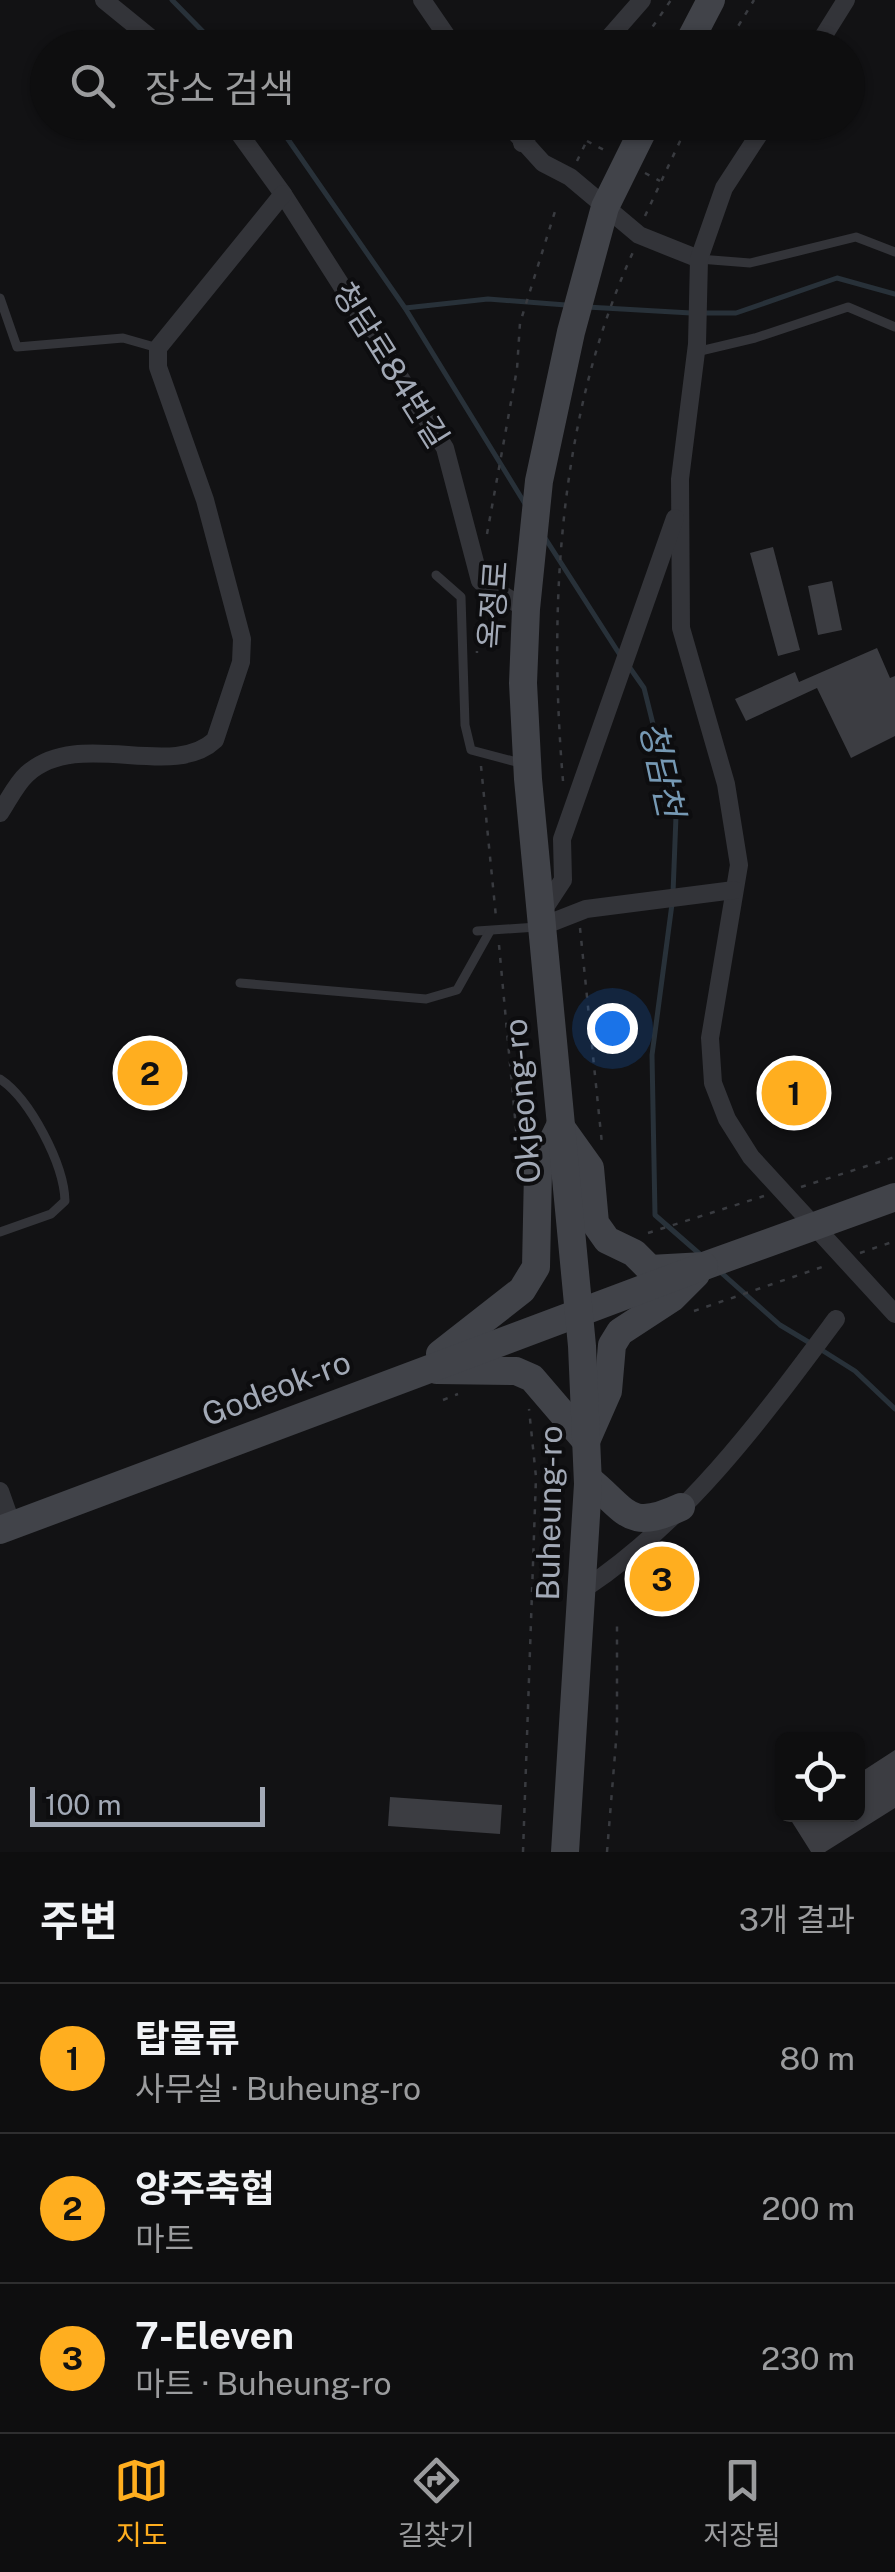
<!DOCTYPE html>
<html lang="ko">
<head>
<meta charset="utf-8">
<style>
  body { margin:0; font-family:"Public Sans","Noto Sans KR",sans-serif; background:#1c1c1d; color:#f1f3f6 }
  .controls { position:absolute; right:30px; bottom:30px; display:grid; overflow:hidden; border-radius:15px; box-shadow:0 2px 8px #0004 }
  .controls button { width:90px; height:90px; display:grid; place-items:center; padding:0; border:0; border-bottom:2px solid #2e2e2f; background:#0e0e0f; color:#f1f3f6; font:50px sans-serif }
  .scale { position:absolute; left:30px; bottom:25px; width:235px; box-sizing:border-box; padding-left:10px; border:5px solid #a2a9b6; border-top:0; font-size:28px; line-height:35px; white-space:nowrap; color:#a2a9b6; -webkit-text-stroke:8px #0d0d0f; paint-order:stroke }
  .you { position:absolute; left:612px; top:1028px; width:35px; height:35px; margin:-25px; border:8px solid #fff; border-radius:50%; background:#1a73e8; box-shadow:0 0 0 15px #1a73e833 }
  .badge { display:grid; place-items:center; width:65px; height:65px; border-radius:50%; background:#ffae1f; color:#111; font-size:32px; font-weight:700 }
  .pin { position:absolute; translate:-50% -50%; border:5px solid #fff; box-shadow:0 2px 10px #0006 }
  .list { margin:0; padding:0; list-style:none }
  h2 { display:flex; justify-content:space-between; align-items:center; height:130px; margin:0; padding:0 40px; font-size:42px }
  h2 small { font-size:32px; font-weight:400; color:#9b9c9e }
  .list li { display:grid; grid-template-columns:65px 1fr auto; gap:30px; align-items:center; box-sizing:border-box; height:150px; padding:0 40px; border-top:2px solid #2e2e2f }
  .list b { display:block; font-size:38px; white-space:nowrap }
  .list p { margin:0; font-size:32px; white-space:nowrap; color:#9b9c9e }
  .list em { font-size:32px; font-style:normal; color:#9b9c9e }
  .icon { flex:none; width:55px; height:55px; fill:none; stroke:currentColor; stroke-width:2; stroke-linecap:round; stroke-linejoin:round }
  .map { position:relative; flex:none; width:895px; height:1852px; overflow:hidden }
  .search { position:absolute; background:#0e0e0f; box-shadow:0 2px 8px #0004; left:30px; right:30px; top:30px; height:110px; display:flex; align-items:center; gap:25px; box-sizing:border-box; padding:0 35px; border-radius:55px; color:#9b9c9e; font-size:38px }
  .sheet { height:580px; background:#0e0e0f }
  nav { display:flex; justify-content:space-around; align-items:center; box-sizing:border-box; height:140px; border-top:2px solid #2e2e2f; background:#0e0e0f; font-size:28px; color:#9b9c9e }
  nav a { display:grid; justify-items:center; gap:5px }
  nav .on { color:#ffae1f }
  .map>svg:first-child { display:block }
</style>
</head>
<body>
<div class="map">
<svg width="895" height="1852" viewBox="0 0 895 1852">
  <rect width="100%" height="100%" fill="#121214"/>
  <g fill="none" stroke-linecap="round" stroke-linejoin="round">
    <g stroke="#283139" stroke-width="5">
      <polyline points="172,0 219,48"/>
      <polyline points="276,122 405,308 527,507"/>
      <polyline points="587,307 691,313"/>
      <polyline points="405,308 488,299 566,305"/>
      <polyline points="702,313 736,313 837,278 895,294"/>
      <polyline points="545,538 620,655"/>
      <polyline points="630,668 644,688 676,816 673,893"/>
      <polyline points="672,904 652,1055 655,1215 702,1256"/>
      <polyline points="717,1269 780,1325 810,1343"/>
      <polyline points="820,1349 855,1371 895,1409"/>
    </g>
  </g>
  <g fill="#3c3d42">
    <polygon points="773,547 800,650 778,656 750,553"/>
    <polygon points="832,581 842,630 818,635 808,586"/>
    <polygon points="877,648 890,678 895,676 895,736 851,758 817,688 746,721 735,699 795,672 799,682"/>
    <polygon points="895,1750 895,1808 825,1852 811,1852 787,1814 858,1814 858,1774"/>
    <polygon points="390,1797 502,1805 500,1834 388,1826"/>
  </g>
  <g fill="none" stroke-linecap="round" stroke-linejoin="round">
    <g stroke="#393b40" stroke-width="2.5" stroke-dasharray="5 8" stroke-linecap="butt">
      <polyline points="638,48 671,0"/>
      <polyline points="725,48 754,0"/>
      <polyline points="587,141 608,152"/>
      <polyline points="577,161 596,122"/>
      <polyline points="645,173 660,181"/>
      <polyline points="645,216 689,122"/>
      <polyline points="487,534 517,369 520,323 557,205"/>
      <polyline points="476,625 477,653"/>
      <polyline points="481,766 496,917"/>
      <path d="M563 781C548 605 559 412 634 250"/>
      <polyline points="580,928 602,1144"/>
      <polyline points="499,945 519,1161"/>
      <polyline points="801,1187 895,1157"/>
      <polyline points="648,1233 764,1196"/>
      <polyline points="860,1253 895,1241"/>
      <polyline points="694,1311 825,1266"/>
      <polyline points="443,1400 458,1394"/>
      <polyline points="523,1852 536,1477 529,1409"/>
      <polyline points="607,1852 617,1729 617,1620"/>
    </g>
    <g stroke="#333439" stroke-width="9">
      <polyline points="699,259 750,263 856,237 895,252"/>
      <polyline points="0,298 17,347 123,338 158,348"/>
      <polyline points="696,352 755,338 848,307 895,327"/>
      <polyline points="436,575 461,597 465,725 471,750 524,764"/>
      <polyline points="477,931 537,927"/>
      <polyline points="240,983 426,999 457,990 490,931"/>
      <path d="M0 1079C30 1099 64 1164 65 1201L51 1214 0 1232"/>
    </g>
    <g stroke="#333439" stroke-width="18">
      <polyline points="104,0 163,48"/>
      <polyline points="422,0 455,48"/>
      <polyline points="600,48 642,0"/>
      <polyline points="816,48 846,0"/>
      <polyline points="231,122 283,194 445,448 480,581 526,609"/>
      <polyline points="506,122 543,163 570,177 639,235 699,259"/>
      <polyline points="767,122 724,188 699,259 697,344 680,479 681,628 726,784 739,865 710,1038 713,1083 727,1119 751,1157 895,1314"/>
      <polyline points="522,143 538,122"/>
      <path d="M0 813C8 801 16 784 27 774 79 727 172 781 215 740L241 662 242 639 205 500 158 367V348L283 194"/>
      <polyline points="540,915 563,880 562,839 675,518"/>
      <polyline points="540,927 586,909 734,890"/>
      <polyline points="0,1491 12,1525"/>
      <path d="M584 1589C687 1521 763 1417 836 1319"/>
    </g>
    <g stroke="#414349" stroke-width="28">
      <polyline points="686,48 711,0"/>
      <polyline points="440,1354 522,1290 536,1267 538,1171 560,1126 590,1168 595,1223 607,1240 634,1253 650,1269 704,1266 895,1197"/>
      <polyline points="437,1370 516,1371 532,1378 586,1441 608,1391 612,1345 620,1332 672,1298 696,1274"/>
      <path d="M588 1479C628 1511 627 1532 681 1507"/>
      <polyline points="0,1530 704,1266"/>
      <polyline points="565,1852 588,1484 582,1346 528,779 523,683 526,609 539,481 571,332 605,207 647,122"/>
    </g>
  </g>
  <g text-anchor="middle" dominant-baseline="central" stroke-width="8" stroke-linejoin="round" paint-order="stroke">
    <g font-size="32" fill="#a2a9b6" stroke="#0d0d0f">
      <text transform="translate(391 365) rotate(58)">청담로84번길</text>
      <text transform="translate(493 605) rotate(-86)">옥정로</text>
      <text transform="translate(522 1101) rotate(-95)">Okjeong-ro</text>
      <text transform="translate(276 1388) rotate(-21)">Godeok-ro</text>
      <text transform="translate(549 1513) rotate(-89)">Buheung-ro</text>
    </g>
    <g font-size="35" font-style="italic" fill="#7699b4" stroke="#0d0d0f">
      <text transform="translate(662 769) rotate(78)">청담천</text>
    </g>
  </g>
</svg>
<div class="controls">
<button><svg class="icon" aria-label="locate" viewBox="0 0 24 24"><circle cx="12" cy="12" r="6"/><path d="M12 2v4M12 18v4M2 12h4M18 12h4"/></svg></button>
</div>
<div class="scale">100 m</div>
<div class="you"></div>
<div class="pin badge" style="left:794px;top:1093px">1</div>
<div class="pin badge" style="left:150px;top:1073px">2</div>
<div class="pin badge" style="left:662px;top:1579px">3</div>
<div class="search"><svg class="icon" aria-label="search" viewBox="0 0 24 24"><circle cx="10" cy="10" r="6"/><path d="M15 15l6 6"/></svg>장소 검색</div>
</div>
<section class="sheet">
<h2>주변<small>3개 결과</small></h2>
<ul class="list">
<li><span class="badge">1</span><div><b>탑물류</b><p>사무실 · Buheung-ro</p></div><em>80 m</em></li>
<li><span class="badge">2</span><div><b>양주축협</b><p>마트</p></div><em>200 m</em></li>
<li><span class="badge">3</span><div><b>7-Eleven</b><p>마트 · Buheung-ro</p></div><em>230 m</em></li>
</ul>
</section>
<nav>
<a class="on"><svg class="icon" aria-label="map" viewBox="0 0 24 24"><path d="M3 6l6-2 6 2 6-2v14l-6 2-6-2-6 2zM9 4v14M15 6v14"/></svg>지도</a>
<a><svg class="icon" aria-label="directions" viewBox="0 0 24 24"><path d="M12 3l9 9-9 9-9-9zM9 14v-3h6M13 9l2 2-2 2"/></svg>길찾기</a>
<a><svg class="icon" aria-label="saved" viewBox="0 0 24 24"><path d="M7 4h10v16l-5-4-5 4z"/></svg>저장됨</a>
</nav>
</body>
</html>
